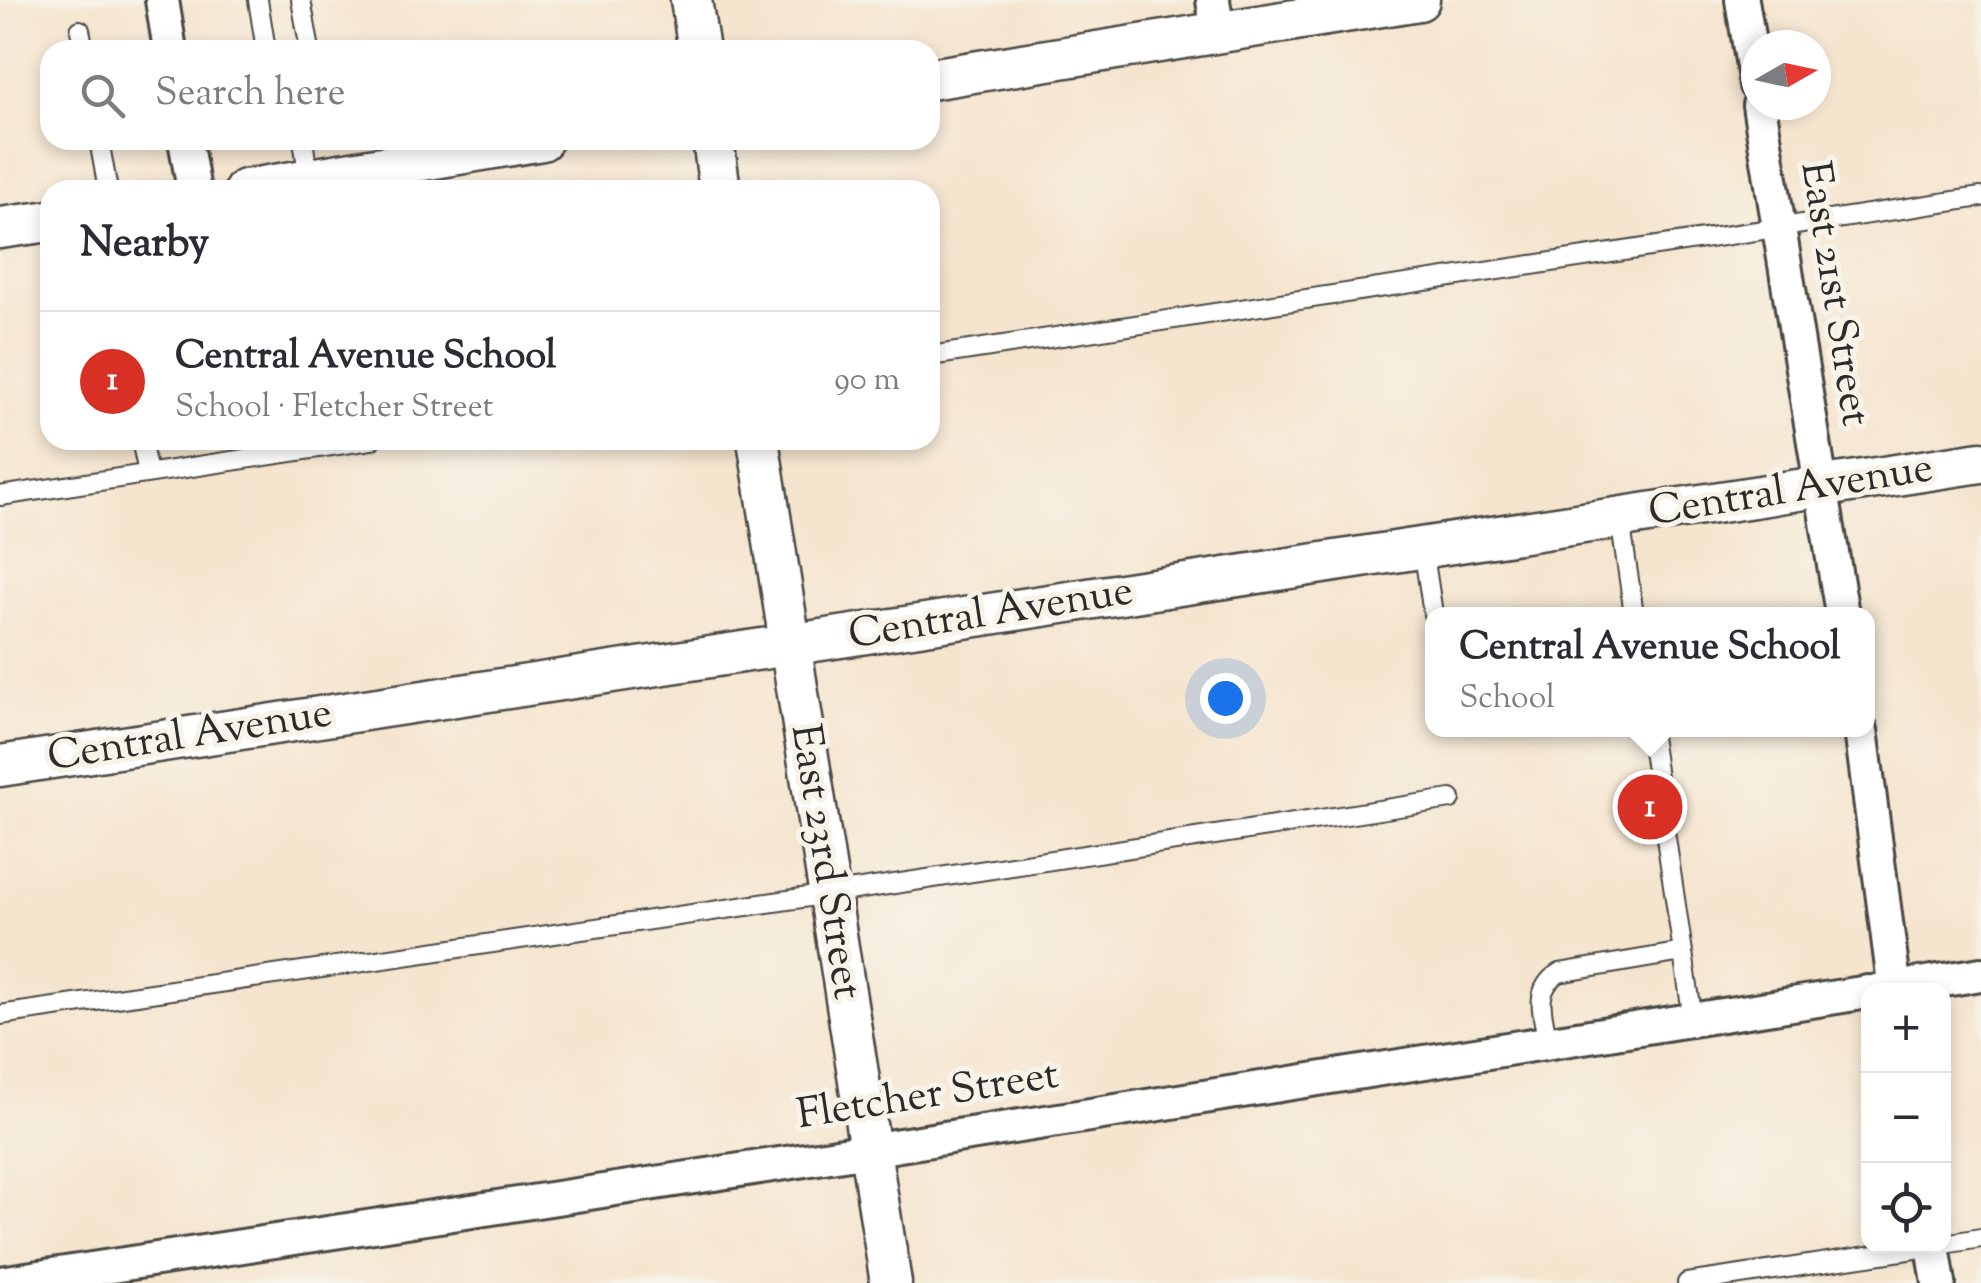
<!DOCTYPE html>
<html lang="en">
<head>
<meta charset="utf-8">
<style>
	body { margin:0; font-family:"Sorts Mill Goudy",serif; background:#f2f2f3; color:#2b2b33 }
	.controls { position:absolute; right:30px; bottom:30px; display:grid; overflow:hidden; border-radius:20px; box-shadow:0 5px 15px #0003 }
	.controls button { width:90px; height:90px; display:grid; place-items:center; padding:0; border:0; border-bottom:2px solid #e1e1e2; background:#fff; color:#2b2b33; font:50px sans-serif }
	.compass { position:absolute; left:1741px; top:30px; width:90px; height:90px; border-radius:50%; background:#fff; box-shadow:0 5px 15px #0003; rotate:81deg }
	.you { position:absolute; left:1225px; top:698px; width:35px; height:35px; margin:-25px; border:8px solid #fff; border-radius:50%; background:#1a73e8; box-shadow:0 0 0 15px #1a73e833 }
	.badge { display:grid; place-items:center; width:65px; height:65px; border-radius:50%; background:#d93025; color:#fff; font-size:32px; font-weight:700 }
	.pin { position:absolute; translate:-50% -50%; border:5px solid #fff; box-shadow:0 2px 10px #0006 }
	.popup { position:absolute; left:1425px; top:607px; width:450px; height:130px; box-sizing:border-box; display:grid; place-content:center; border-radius:20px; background:#fff; filter:drop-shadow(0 2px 8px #0005); font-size:32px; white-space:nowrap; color:#7c7c81 }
	.popup b { font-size:38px; color:#2b2b33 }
	.popup::after { content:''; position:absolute; left:50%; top:100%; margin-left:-20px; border:20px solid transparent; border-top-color:#fff }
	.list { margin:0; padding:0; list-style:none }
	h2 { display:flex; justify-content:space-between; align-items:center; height:130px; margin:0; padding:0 40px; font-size:42px }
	h2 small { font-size:32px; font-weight:400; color:#7c7c81 }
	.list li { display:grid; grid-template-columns:65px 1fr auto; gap:30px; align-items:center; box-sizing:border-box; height:140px; padding:0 40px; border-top:2px solid #e1e1e2 }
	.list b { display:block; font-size:38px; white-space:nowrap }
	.list p { margin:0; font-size:32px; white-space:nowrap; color:#7c7c81 }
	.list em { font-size:32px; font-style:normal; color:#7c7c81 }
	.icon { flex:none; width:55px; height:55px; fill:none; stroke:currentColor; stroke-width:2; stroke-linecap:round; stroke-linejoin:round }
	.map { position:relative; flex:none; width:1981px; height:1283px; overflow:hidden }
	.search { position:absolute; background:#fff; box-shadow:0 5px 15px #0003; left:40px; top:40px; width:900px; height:110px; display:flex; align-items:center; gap:25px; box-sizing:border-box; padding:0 35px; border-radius:30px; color:#7c7c81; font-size:38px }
	.panel { position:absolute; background:#fff; box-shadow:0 5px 15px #0003; left:40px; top:180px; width:900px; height:270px; border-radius:30px }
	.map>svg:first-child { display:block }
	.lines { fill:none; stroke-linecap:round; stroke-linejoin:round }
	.service-casing { stroke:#494743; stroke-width:22 }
	.minor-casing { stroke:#494743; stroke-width:38 }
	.tertiary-casing { stroke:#494743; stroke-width:45 }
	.service { stroke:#fff; stroke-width:18 }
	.minor { stroke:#fff; stroke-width:32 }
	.tertiary { stroke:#fff; stroke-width:40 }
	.labels { text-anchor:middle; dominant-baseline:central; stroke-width:10; stroke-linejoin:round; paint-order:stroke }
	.street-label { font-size:42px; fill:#2b2b2b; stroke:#f7f3e8 }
</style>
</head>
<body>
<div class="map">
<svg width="1981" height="1283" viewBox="0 0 1981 1283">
	<rect width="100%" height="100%" fill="#f7f3e8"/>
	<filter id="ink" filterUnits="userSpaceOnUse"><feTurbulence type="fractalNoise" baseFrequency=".01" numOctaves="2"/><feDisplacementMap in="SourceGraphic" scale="20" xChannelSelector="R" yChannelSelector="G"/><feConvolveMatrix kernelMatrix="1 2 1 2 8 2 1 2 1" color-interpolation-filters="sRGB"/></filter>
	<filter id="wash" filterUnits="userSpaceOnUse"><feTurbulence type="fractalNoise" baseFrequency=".0048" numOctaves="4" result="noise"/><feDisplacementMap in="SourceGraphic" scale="40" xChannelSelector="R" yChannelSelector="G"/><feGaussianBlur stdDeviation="2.25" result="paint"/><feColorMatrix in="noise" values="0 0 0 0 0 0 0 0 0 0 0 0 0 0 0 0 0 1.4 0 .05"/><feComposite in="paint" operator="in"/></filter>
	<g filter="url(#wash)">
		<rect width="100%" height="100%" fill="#f5e4ce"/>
	</g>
	<g filter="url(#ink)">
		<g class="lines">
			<defs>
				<g id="service">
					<path d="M258,0L266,50"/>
					<path d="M301,0L310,50"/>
					<path d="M80,30L84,50"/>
					<path d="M99,140L108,190"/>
					<path d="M303,140L309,179"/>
					<path d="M930,356L1981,197"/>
					<path d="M141,440L148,473"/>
					<path d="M0,496L371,440"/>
					<path d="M1620,519L1634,614"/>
					<path d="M1423,548L1433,614"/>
					<path d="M1650,730L1693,1020"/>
					<path d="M0,1015L829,894L1451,799"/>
					<path d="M1548,1042C1543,1015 1532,990 1559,973L1683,952"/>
					<path d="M1944,1244L1981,1238"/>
					<path d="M1687,1283L1935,1246"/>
				</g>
				<g id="minor">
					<path d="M162,0L170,50"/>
					<path d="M1213,0L1218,34"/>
					<path d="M1742,0L1756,85"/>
					<path d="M1759,105L1842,614"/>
					<path d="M185,140L194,190"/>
					<path d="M1861,730L1895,991"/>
					<path d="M1877,991L1981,974"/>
					<path d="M1933,1246L1939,1283"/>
					<path d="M0,1283L786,1163L1868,992"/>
				</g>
				<g id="tertiary">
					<path d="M691,0L699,50"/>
					<path d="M930,79L1419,0"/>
					<path d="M713,140L720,190"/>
					<path d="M245,190L542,140"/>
					<path d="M0,228L50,221"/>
					<path d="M758,440L891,1283"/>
					<path d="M0,766L1981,462"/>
				</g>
			</defs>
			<!-- service casing -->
			<use href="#service" class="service-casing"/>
			<!-- minor casing -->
			<use href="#minor" class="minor-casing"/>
			<!-- tertiary casing -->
			<use href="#tertiary" class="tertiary-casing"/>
			<!-- service -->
			<use href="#service" class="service"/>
			<!-- minor -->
			<use href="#minor" class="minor"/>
			<!-- tertiary -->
			<use href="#tertiary" class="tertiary"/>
		</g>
	</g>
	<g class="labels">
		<!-- street labels -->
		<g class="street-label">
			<text transform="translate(1833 294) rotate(81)">East 21st Street</text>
			<text transform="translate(1791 492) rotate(-9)">Central Avenue</text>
			<text transform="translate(991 615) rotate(-9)">Central Avenue</text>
			<text transform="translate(190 737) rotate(-9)">Central Avenue</text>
			<text transform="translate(824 862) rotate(81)">East 23rd Street</text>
			<text transform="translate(928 1097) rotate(-9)">Fletcher Street</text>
		</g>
	</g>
</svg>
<div class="controls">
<button>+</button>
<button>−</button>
<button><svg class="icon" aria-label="locate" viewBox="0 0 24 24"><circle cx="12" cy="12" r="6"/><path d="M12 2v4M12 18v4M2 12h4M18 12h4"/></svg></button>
</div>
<svg class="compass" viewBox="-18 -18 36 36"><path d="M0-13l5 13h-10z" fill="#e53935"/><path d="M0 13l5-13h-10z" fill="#7c7c81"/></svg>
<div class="you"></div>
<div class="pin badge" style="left:1650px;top:807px">1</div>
<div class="popup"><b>Central Avenue School</b>School</div>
<div class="search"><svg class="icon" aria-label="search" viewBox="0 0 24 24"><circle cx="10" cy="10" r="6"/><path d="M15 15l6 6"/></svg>Search here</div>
<section class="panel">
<h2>Nearby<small></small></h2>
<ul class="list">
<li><span class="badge">1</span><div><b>Central Avenue School</b><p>School · Fletcher Street</p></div><em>90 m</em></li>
</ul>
</section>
</div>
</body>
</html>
